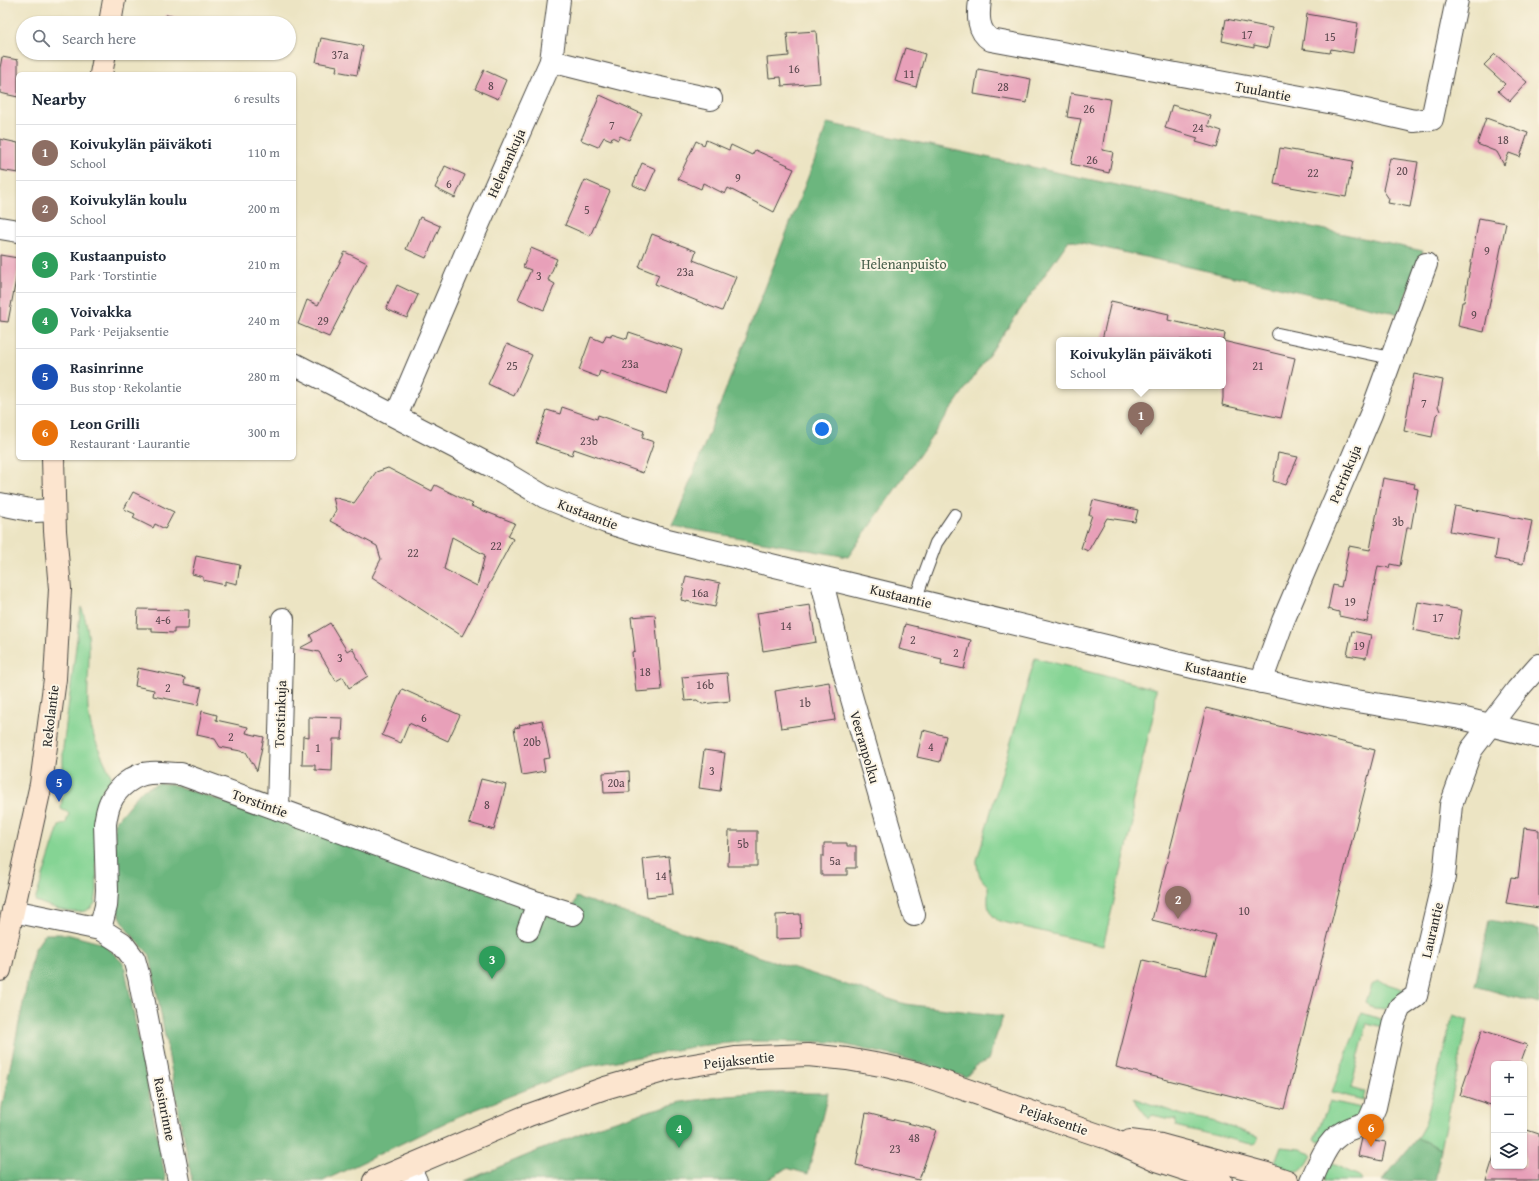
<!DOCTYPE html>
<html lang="en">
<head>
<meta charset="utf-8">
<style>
	body { margin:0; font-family:"Gentium Book Plus",serif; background:#f6f6f7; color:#1f2937 }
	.controls { position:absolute; right:12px; bottom:12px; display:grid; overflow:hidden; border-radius:6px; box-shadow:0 1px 3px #0004 }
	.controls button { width:36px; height:36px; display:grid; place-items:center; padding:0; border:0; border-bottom:1px solid #e0e1e3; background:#fff; color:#1f2937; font:20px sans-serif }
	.you { position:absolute; left:822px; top:429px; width:14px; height:14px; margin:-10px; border:3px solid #fff; border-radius:50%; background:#1a73e8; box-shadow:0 0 0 6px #1a73e833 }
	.badge { display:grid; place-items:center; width:26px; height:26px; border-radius:50%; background:#7c3aed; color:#fff; font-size:13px; font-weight:700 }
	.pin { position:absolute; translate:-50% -33px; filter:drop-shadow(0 1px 2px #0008) }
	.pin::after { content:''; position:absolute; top:21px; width:14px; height:12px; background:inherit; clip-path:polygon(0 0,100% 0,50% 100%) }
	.popup { position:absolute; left:1056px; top:337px; width:170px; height:52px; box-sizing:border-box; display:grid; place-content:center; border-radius:6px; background:#fff; filter:drop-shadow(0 1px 3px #0005); font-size:13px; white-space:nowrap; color:#747a83 }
	.popup b { font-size:15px; color:#1f2937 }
	.popup::after { content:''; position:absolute; left:50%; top:100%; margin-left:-8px; border:8px solid transparent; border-top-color:#fff }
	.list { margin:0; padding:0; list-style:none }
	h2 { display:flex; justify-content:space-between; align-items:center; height:52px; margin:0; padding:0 16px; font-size:17px }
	h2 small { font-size:13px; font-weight:400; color:#747a83 }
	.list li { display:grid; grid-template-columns:26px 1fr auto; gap:12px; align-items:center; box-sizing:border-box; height:56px; padding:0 16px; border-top:1px solid #e0e1e3 }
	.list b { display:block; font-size:15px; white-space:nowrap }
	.list p { margin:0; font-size:13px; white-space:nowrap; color:#747a83 }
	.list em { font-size:13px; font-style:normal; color:#747a83 }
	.icon { flex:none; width:22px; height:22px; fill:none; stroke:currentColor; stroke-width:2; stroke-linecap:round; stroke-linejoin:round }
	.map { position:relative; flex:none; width:1539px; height:1181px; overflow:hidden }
	.search { position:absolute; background:#fff; box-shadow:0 1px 3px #0004; left:16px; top:16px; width:280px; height:44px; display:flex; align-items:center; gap:10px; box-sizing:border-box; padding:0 14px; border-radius:22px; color:#747a83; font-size:15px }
	.panel { position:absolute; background:#fff; box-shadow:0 1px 3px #0004; left:16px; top:72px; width:280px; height:388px; border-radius:6px }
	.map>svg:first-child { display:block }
	.green { fill:#85d494; stroke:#588060 }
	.forest { fill:#6cb67e; stroke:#4c7054 }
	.building { fill:#e8a0b9; fill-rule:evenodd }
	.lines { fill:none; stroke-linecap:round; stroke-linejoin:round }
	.lane-casing { stroke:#484742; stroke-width:14 }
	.street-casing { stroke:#484742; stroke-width:24 }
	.secondary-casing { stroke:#484742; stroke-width:24 }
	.lane { stroke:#fff; stroke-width:12 }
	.street { stroke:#fff; stroke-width:22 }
	.secondary { stroke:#fce5cf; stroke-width:22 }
	.labels { text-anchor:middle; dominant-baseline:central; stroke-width:4; stroke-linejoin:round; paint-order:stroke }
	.number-label { font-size:12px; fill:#5a484e }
	.street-label { font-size:14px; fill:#2b2b2b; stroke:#fcf5e5 }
	.park-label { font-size:14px; fill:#465e4a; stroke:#fcf5e5 }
</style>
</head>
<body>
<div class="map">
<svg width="1539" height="1181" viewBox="0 0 1539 1181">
	<rect width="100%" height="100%" fill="#fcf5e5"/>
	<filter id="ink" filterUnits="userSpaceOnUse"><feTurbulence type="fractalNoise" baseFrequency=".025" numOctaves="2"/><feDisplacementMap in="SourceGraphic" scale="8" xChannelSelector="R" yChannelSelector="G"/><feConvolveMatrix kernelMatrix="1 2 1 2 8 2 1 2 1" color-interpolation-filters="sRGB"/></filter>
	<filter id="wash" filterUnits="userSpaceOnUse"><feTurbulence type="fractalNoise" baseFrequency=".012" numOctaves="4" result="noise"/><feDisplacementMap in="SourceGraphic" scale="16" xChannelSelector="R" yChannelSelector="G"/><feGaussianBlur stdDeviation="0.9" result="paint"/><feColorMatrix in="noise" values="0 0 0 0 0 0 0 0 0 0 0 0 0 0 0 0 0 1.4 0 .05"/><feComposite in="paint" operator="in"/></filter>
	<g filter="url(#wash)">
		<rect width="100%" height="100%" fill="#ece4c3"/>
		<!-- green -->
		<g class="green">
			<path d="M81,607C95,639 86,675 88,709C90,734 102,756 112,778L103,789L95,808L97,890C96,894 96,899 95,903C84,922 50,906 35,901L59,826L66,823L69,813L61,809L63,788V748Z"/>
			<path d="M1035,658L1156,689L1155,708L1132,804L1133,823L1103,946L999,921C984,911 989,902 988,886C979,878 977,871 977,860Z"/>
			<path d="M1378,981L1406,990L1385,1009L1374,1008L1366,1003L1372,985Z"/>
			<path d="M1362,1013L1384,1020L1382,1027L1367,1023L1351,1088L1365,1092L1363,1100L1332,1092Z"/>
			<path d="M1453,1015L1468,1020L1441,1149L1417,1138L1425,1124Z"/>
			<path d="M1133,1098L1182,1115L1212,1121L1257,1136L1258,1139L1256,1143L1251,1144L1175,1126L1176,1120L1152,1115L1149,1119Z"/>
			<path d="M1330,1101L1361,1108L1359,1116L1319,1141L1314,1139Z"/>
			<path d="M1281,1147L1301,1149L1312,1155C1301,1177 1295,1174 1274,1166Z"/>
			<path d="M1328,1162L1359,1176L1362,1181H1325L1324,1177Z"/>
		</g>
		<!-- forest -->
		<g class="forest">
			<path d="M827,123L1423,251L1416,272L1399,314L1069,240L848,557L673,526L820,146Z"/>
			<path d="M159,783L171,784L570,919L576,897L905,1004L1003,1016L988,1060L976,1066L966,1077L904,1058L833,1042L750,1041L697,1046L584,1067L459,1116L323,1181H192L150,955L128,931L118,912L114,823L141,791Z"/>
			<path d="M1489,920L1539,929V1004L1475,986Z"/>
			<path d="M45,934H66L104,944L124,964L166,1181H0V1116L34,950Z"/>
			<path d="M770,1093H828L808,1174L787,1168L765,1181H465L591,1129L637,1114L682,1102L727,1096Z"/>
			<path d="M1417,1138L1441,1149L1435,1181H1382Z"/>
		</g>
		<g id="blocks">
			<!-- building -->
			<g class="building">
				<path d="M1307,14L1358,23L1353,53L1331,49L1330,53L1302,49Z"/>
				<path d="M166,15L206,23H165Z"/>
				<path d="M1226,19L1272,28L1268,48L1254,45V48L1222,41Z"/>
				<path d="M816,31L820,83L782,86L781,77L769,78L767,58L789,56L787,33Z"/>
				<path d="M321,38L363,46L357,75L336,71L337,66L316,62Z"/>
				<path d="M905,48L925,54L916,87L895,81Z"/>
				<path d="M1495,54L1527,82L1510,101L1498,91L1505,84L1484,65Z"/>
				<path d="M2,57L18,60V97L0,93V68Z"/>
				<path d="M978,69L1031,79L1027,103L974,94Z"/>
				<path d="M484,70L506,80L498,99L475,89Z"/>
				<path d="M1071,93L1110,99L1102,150L1113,152L1109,173L1071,164L1081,119L1067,117Z"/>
				<path d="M600,95L642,114L629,140L620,136L618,140L612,137L611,140L604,137L598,147L581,140Z"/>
				<path d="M1172,105L1211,116L1208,126L1222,131L1217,148L1196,142L1198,138L1165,128Z"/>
				<path d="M1486,118L1528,133L1520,157L1509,153L1504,165L1497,152L1477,144Z"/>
				<path d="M0,139L18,143V173L0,170Z"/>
				<path d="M706,140L729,150L731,145L752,155L755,150L788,165L787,166L794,169L774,212L728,188L725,194L703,183L701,189L678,179L696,141L704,145Z"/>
				<path d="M1280,148L1353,161L1346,197L1274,184Z"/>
				<path d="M1390,158L1418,162L1410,207L1388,203L1389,199L1383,190Z"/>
				<path d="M642,163L656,169L646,191L633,185Z"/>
				<path d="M445,166L465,175L455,198L435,188Z"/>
				<path d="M585,180L610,191L590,236L565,225Z"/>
				<path d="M420,217L440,226L426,258L406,249Z"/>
				<path d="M1479,218L1506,223L1484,332L1458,326L1462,302H1464Z"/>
				<path d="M652,234L696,251L693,260L736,277L722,311L655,284L659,275L639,267Z"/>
				<path d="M531,248L557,259L548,280L555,284L544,310L518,299L531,270L523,267Z"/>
				<path d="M345,252L367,263L329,337L298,324L307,300L318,305Z"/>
				<path d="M0,255L18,258V269L8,322L0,321Z"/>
				<path d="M397,285L418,295L407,318L386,309Z"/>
				<path d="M1111,301L1169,314L1168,320L1225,333L1224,340H1102Z"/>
				<path d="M629,332L682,350L667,394L600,371L598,377L579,370L591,337L603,342L606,335L611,336V334L627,339Z"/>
				<path d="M1223,341L1295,358L1281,418L1222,405L1223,398Z"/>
				<path d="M507,344L532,355L514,396L488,384Z"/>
				<path d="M1414,374L1443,380L1438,406L1440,411L1436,415L1432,437L1404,431Z"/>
				<path d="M562,407L597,419L598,415L644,431L642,438L654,442L643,473L574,449L572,455L536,443L547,410L560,414Z"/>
				<path d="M1278,453L1298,457L1286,485L1273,481Z"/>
				<path d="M388,468L432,491L435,485L473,504L471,506L515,523L508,536L513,539L462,636L372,577L381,559L377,546L330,521L336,510L333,497L354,503L376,472ZM452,537L485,555L477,586L444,569Z"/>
				<path d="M1383,478L1415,484L1414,488L1418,489L1411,528H1407L1400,566L1390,564L1389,568L1378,566L1367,622L1339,616V612L1328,609L1333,585L1341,587L1349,546L1370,550Z"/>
				<path d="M133,492L174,512L165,529L155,524L153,528L133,518L135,514L124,509Z"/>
				<path d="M1093,500L1138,510L1135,522L1107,518L1088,551L1081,548L1092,515H1089Z"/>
				<path d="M1455,506L1532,521L1523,564L1495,559L1498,540L1450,531Z"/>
				<path d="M196,556L240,565L237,584L225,581V585L203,580V577L192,574Z"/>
				<path d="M686,576L720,583L715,607L681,600Z"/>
				<path d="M1418,602L1462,610L1457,639L1413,630Z"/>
				<path d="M810,605L816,642L763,651L757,613Z"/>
				<path d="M138,609L189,610L188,629H174V633L152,632V628H137Z"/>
				<path d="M655,615L662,690L636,692L632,652L635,651L631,617Z"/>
				<path d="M330,623L347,651L352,648L368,676L349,688L343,677L336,681L319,652L300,648L313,641L310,635Z"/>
				<path d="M905,624L971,640L964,669L941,664L942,659L899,649Z"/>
				<path d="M1352,631L1371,635L1366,658L1347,655Z"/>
				<path d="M138,668L185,678L184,684L202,688L198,705L153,696L154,690L135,686Z"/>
				<path d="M727,673L730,701L702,704L697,700L685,701L682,677Z"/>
				<path d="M829,682L835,720L781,728L775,691Z"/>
				<path d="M402,689L460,715L448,741L409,723L401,743L382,735Z"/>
				<path d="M1206,708L1375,750L1284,1109L1116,1067L1143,960L1206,975L1216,936L1152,920Z"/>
				<path d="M202,711L217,715L216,720L248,727L246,733L264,737L257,771L246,752L220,747L215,739L197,735Z"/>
				<path d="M309,717L343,718L342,739H333L332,771L315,770V765H302L303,736L309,737Z"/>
				<path d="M542,720L550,758L543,759L545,771L522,775L514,728L520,727L519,725Z"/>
				<path d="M923,730L946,736L940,762L917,757Z"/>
				<path d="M704,750L725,753L720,791L699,788Z"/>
				<path d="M629,771L630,792L604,793L603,773Z"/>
				<path d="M481,779L506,785L494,830L469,823Z"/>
				<path d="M1524,828L1539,830V908L1506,903L1511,877L1518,878Z"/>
				<path d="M729,831H757V866H728Z"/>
				<path d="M824,843H847V846H856V868H847V875H821V856H824Z"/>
				<path d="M669,856L673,894L647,897L643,859Z"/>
				<path d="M800,914L801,938L776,939V915Z"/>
				<path d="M1482,1030L1527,1045L1520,1064H1494V1106L1460,1095Z"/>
				<path d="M866,1113L936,1130L919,1180L856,1165Z"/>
				<path d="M1524,1129L1539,1134V1181H1486L1494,1156V1166H1524Z"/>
				<path d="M1362,1138L1386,1142L1382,1161L1358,1156Z"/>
			</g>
		</g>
	</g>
	<g filter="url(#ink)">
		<use href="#blocks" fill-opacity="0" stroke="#484742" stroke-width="1"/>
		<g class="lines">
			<defs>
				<g id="lane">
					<path d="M1278,334L1391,358"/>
					<path d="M915,600L936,543L955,515"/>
				</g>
				<g id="street">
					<path d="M980,0C978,15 977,31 991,40L1339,104L1414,121L1432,119L1457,0"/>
					<path d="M551,61L559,0"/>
					<path d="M0,228L18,231"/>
					<path d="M294,364L503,472L545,497L606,522L655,537L1201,669L1338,698L1461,718L1539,737"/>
					<path d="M396,416L468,248L551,61L655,87L711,99"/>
					<path d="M0,504L35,511L54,510"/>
					<path d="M821,578L844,671L914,915"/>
					<path d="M1261,682L1283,621L1371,414L1426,264"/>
					<path d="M278,809L283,619"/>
					<path d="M13,911L100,929L122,943L134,959L139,977L179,1181"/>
					<path d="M100,929L106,906L107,890L105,824C106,817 107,810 110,803C116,788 134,774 150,773C160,772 171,774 181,774L538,903L573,914"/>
					<path d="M528,930L538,903"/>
					<path d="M409,1167L416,1181"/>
					<path d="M1311,1181C1326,1148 1329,1132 1368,1123L1375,1107L1394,1021L1400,1007L1416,996L1444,877L1451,805L1471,750L1517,690L1539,665"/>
				</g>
				<g id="secondary">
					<path d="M110,23L114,0"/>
					<path d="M101,74L105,53"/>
					<path d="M0,970L41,784L55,679L60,589L55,531L53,458"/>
					<path d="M1130,1141L1161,1145L1264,1173L1287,1181"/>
					<path d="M374,1181L529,1115L605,1088L670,1069L735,1058L808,1055L847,1059L886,1066L920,1074L1113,1140L1157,1160L1221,1181"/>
				</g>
			</defs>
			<!-- lane casing -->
			<use href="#lane" class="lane-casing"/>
			<!-- street casing -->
			<use href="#street" class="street-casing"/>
			<!-- secondary casing -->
			<use href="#secondary" class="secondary-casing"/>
			<!-- lane -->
			<use href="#lane" class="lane"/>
			<!-- street -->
			<use href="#street" class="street"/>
			<!-- secondary -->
			<use href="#secondary" class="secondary"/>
		</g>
	</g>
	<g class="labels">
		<!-- number labels -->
		<g class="number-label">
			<text x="1247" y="34">17</text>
			<text x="1330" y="36">15</text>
			<text x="340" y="54">37a</text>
			<text x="794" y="68">16</text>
			<text x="909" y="73">11</text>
			<text x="491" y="85">8</text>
			<text x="1003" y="86">28</text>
			<text x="1089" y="108">26</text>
			<text x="612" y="125">7</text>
			<text x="1198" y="127">24</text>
			<text x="1503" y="139">18</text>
			<text x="1092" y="159">26</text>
			<text x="1402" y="170">20</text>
			<text x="1313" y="172">22</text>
			<text x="738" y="177">9</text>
			<text x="449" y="183">6</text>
			<text x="587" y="209">5</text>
			<text x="1487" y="250">9</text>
			<text x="685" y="271">23a</text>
			<text x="539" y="275">3</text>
			<text x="1474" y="314">9</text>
			<text x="323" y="320">29</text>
			<text x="630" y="363">23a</text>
			<text x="512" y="365">25</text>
			<text x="1258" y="365">21</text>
			<text x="1424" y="403">7</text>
			<text x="589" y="440">23b</text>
			<text x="1398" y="521">3b</text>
			<text x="496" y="545">22</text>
			<text x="413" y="552">22</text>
			<text x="700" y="592">16a</text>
			<text x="1350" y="601">19</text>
			<text x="1438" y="617">17</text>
			<text x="163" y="619">4-6</text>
			<text x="786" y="625">14</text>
			<text x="913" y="639">2</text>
			<text x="1359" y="645">19</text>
			<text x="956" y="652">2</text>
			<text x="340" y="657">3</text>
			<text x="645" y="671">18</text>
			<text x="705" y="684">16b</text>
			<text x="168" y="687">2</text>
			<text x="805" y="702">1b</text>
			<text x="424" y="717">6</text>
			<text x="231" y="736">2</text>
			<text x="532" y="741">20b</text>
			<text x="931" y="746">4</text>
			<text x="318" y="747">1</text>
			<text x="712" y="770">3</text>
			<text x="616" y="782">20a</text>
			<text x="487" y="804">8</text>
			<text x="743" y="843">5b</text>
			<text x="835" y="860">5a</text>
			<text x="661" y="875">14</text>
			<text x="1244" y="910">10</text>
			<text x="914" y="1137">48</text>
			<text x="895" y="1148">23</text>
		</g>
		<!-- street labels -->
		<g class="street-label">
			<text transform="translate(1263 91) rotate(11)">Tuulantie</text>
			<text transform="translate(506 163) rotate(-66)">Helenankuja</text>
			<text transform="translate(1345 474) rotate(-67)">Petrinkuja</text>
			<text transform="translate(588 514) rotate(21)">Kustaantie</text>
			<text transform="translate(901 596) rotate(14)">Kustaantie</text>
			<text transform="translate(1216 672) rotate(12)">Kustaantie</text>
			<text transform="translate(280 714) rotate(-88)">Torstinkuja</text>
			<text transform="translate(50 716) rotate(-83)">Rekolantie</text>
			<text transform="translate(865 747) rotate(74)">Veeranpolku</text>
			<text transform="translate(260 803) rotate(20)">Torstintie</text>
			<text transform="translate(1432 930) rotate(-77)">Laurantie</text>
			<text transform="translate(739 1060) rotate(-6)">Peijaksentie</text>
			<text transform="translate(165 1109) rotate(79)">Rasinrinne</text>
			<text transform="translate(1054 1119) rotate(19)">Peijaksentie</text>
		</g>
		<!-- park labels -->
		<g class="park-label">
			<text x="904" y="264">Helenanpuisto</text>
		</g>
	</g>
</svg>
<div class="controls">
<button>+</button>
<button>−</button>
<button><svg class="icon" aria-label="layers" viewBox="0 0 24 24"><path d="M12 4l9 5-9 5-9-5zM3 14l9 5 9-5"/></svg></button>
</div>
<div class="you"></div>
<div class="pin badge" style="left:1141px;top:435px;background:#8d6e63">1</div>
<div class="popup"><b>Koivukylän päiväkoti</b>School</div>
<div class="pin badge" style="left:1178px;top:919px;background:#8d6e63">2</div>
<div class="pin badge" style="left:492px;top:979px;background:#2e9e5b">3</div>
<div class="pin badge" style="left:679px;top:1148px;background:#2e9e5b">4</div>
<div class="pin badge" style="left:59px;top:802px;background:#1a4fb4">5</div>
<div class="pin badge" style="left:1371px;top:1147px;background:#e8710a">6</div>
<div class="search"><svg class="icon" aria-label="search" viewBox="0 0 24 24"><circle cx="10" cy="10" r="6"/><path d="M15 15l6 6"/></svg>Search here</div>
<section class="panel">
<h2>Nearby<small>6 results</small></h2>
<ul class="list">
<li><span class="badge" style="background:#8d6e63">1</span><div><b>Koivukylän päiväkoti</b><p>School</p></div><em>110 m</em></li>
<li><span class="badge" style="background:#8d6e63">2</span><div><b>Koivukylän koulu</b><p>School</p></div><em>200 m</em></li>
<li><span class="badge" style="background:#2e9e5b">3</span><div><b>Kustaanpuisto</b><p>Park · Torstintie</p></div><em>210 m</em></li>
<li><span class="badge" style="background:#2e9e5b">4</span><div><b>Voivakka</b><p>Park · Peijaksentie</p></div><em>240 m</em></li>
<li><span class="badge" style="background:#1a4fb4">5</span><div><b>Rasinrinne</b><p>Bus stop · Rekolantie</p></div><em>280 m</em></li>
<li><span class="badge" style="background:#e8710a">6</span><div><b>Leon Grilli</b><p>Restaurant · Laurantie</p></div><em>300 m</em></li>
</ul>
</section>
</div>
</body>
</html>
